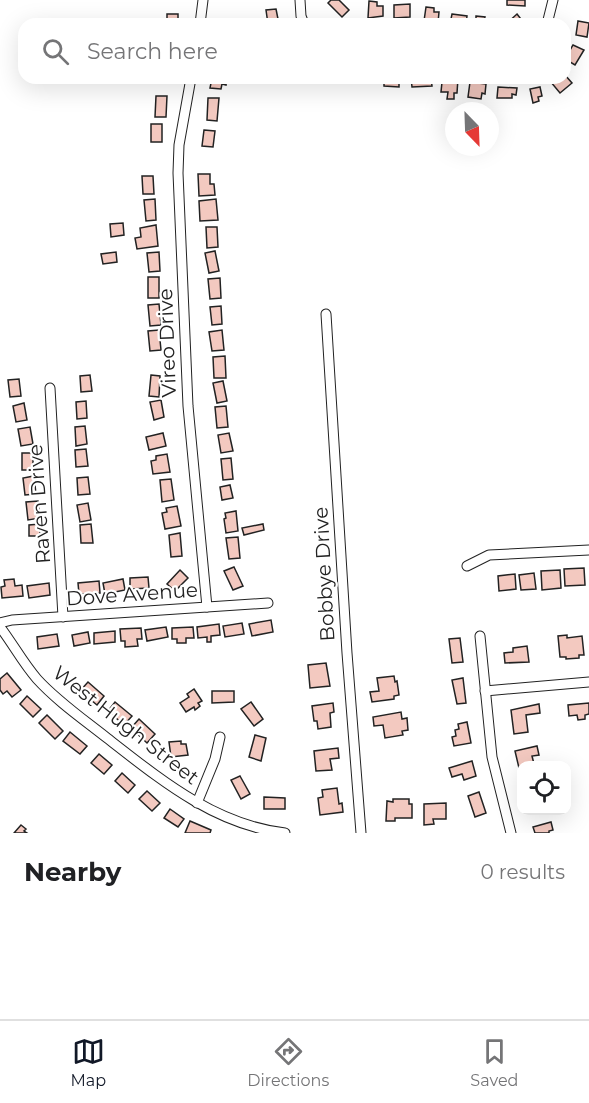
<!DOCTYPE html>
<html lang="en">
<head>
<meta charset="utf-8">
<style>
	body { margin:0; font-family:Montserrat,sans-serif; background:#f6f6f6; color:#202124 }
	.controls { position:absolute; right:18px; bottom:18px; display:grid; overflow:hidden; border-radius:12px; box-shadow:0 6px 24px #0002 }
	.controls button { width:54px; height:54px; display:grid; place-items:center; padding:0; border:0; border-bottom:2px solid #e0e0e0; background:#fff; color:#202124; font:30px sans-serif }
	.compass { position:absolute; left:445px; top:102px; width:54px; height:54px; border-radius:50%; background:#fff; box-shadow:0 6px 24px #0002; rotate:157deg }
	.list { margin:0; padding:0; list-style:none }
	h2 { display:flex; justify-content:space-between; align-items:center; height:78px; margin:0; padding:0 24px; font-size:26px }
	h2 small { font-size:20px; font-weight:400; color:#757577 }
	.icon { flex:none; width:33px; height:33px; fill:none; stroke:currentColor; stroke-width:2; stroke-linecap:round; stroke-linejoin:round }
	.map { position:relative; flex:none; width:589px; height:833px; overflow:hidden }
	.search { position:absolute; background:#fff; box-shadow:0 6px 24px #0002; left:18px; right:18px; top:18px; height:66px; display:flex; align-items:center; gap:15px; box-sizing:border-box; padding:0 21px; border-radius:18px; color:#757577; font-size:22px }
	.sheet { height:186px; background:#fff }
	nav { display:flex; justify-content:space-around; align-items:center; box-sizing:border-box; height:84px; border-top:2px solid #e0e0e0; background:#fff; font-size:16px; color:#757577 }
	nav a { display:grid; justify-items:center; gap:3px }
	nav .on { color:#111827 }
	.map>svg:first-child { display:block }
	.building { fill:#f3c9c0; stroke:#222; stroke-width:1.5 }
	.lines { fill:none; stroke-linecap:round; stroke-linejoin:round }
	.minor-casing { stroke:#222; stroke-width:11 }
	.minor { stroke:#fff; stroke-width:9 }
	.labels { text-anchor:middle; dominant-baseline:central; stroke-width:4.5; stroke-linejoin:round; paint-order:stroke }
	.street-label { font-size:20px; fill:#222; stroke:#fff }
</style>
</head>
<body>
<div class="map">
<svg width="589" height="833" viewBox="0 0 589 833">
	<rect width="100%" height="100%" fill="#fff"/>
	<!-- building -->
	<g class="building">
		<path d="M331,0H339L349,10L342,17L328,3Z"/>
		<path d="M507,0H525V6L507,5Z"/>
		<path d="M369,1L377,2V6H383V16L368,18Z"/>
		<path d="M410,4V17L394,18V5Z"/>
		<path d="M426,7L434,8V12H439L438,23L424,21Z"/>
		<path d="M276,9L279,24H268L266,10Z"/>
		<rect x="167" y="14" width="11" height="10"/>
		<path d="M452,14L467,16L466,24H450Z"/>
		<path d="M517,14L524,23L506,24Z"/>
		<path d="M476,16L485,17L484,21H491V24H476Z"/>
		<path d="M578,21L589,23L587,37L576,35Z"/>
		<path d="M573,45L584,50L575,65L565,59Z"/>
		<path d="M565,75L572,83L560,93L550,81L555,78H565Z"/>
		<path d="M212,78H227L226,85L222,84L221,89L210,88Z"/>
		<path d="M358,78H374V83L357,82Z"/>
		<path d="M384,78H399V87L384,86Z"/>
		<path d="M411,78H431L432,86L412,87Z"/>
		<path d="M449,78H458L457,93H454V99H447L448,92H441L442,82H448Z"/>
		<path d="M470,82L486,84L485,94L482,93L481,99L468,97Z"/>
		<path d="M498,87L517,88L516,95L512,94V98H497Z"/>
		<path d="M540,87L542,96L538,97L539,101L533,103L530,89Z"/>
		<path d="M156,96H167L166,117H155Z"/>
		<path d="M208,98H219L217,121L207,120Z"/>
		<rect x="151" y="124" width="11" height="18"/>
		<path d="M204,130L215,131L213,147L202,146Z"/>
		<path d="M198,174H210V184H214L215,195L199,196Z"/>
		<path d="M142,176H153L154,194H143Z"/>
		<path d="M155,199L156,220L146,221L144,200Z"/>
		<path d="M216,199L218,220L200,221L199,201Z"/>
		<path d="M123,223L124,235L111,237L110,224Z"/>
		<path d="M156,225L158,246L137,249L135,238L141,237L140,228Z"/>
		<path d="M206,227H217L218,247L207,248Z"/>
		<path d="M215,251L219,271L209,273L205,253Z"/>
		<path d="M116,252L117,262L103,264L101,254Z"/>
		<path d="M159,252L160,271L149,272L147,253Z"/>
		<rect x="148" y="277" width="11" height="21"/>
		<path d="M220,278L221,298L210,299L208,279Z"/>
		<path d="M159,304L161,325L150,326L148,305Z"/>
		<path d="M221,306L222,324L212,325L210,307Z"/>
		<path d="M159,330L161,350L150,351L148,331Z"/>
		<path d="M222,330L224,350L212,351L209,332Z"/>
		<path d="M225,356L226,378H214L213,357Z"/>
		<path d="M90,375L92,391L81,392L80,376Z"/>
		<path d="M151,375L160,376L159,397L149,396Z"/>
		<path d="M19,379L21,396L10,397L8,380Z"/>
		<path d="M223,381L227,401L217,403L213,383Z"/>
		<path d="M161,400L164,417L154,420L150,402Z"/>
		<path d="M86,401L87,418L77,419L76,402Z"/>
		<path d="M24,403L27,420L16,422L13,406Z"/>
		<path d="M226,406L228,427L217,428L215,407Z"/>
		<path d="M85,426L87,444L76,446L75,427Z"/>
		<path d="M30,427L33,444L21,446L18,429Z"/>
		<path d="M163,433L166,446L149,450L146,437Z"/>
		<path d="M229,433L233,451L221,453L218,435Z"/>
		<path d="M86,449L88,466L76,467L75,450Z"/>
		<rect x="22" y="453" width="11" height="17"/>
		<path d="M167,454L170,472L153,474L151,461L156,460V456Z"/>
		<path d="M231,458L233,479L223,480L221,459Z"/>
		<path d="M34,476L36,494L25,495L23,478Z"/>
		<path d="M88,477L90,494L78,495L77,478Z"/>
		<path d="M171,479L174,500L162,502L160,480Z"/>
		<path d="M230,485L233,498L222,500L220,487Z"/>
		<path d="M38,501L40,518L28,520L26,502Z"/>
		<path d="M88,503L91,520L80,522L77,505Z"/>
		<path d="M177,506L181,526L165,529L162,513L167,512L166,508Z"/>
		<path d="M236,511L238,531L226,533L224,519L226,518L225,513Z"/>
		<path d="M40,524V536H29V525Z"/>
		<path d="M91,524L93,543H81L80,525Z"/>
		<path d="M263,524L264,530L244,535L242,528Z"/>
		<path d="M180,533L182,556L171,557L169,535Z"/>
		<path d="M238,537L240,558L229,559L226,538Z"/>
		<path d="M234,567L243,586L233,590L224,571Z"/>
		<path d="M584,568L585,585L565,586L564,569Z"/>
		<path d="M180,570L188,578L175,591L167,584Z"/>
		<path d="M560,570L561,588L542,590L541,571Z"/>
		<path d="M534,573L536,589L521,590L519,575Z"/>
		<path d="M515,574L516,589L499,591L498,576Z"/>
		<path d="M148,577L149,588L130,589V578Z"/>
		<path d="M14,579L15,586L22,585L23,596L2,598L1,587L5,586L4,580Z"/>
		<path d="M123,579L125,590L105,594L103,583Z"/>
		<path d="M99,581L100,593L79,594L78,583Z"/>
		<path d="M49,583L50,595L29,598L27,586Z"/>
		<path d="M271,620L273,632L252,636L249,624Z"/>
		<path d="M242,623L244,634L225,637L223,626Z"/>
		<path d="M219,624L220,635L211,636V642H207V637L198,638L197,627Z"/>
		<path d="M166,627L168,637L147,641L145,630Z"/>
		<path d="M193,627L194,638H186V643H177V639H172V628Z"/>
		<path d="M141,628L142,639H137L138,646L125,647V641H121L120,629Z"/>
		<path d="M115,631V642L94,644V633Z"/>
		<path d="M88,632L90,643L74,646L72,635Z"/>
		<path d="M57,634L59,646L38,649L37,637Z"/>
		<path d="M567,635V638L582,636L584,655H579V658L566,659V657H560L558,636Z"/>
		<path d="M460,638L463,662L452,663L449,639Z"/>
		<path d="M527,646L529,662L505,663L504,653L513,652V648Z"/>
		<path d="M326,663L330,686L310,688L308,665Z"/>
		<path d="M7,673L21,690L12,697L7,691L3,694L0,690V679Z"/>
		<path d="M394,676L395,682L397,681L399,695L394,696V699L372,702L370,692L379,691L377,678Z"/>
		<path d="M463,678L466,703L457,704L452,680Z"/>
		<path d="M88,682L104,696L97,705L80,691Z"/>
		<path d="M194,689L202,701L198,703L200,706L195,710L194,707L186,712L180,703L189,697L187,694Z"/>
		<path d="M212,691H234V702L212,703Z"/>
		<path d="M27,696L41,709L33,717L20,704Z"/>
		<path d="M115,702L132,716L124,725L108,711Z"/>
		<path d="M251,702L263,719L254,726L241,709Z"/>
		<path d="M333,703L334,712L330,713L331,727L318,729L317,721H314L312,706Z"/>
		<path d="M589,703V714L585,715V719L578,720L577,715L569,716L568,705Z"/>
		<path d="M539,704L540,713L526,715L528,732L514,734L511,710Z"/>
		<path d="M401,712L402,719L407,718L408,730L402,731L403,735L385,738L383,725L374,726L373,717Z"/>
		<path d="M47,715L63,731L55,739L39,723Z"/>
		<path d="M139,719L155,734L147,743L131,728Z"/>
		<path d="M467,722L471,743L454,746L452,737L456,736L455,730L459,729L458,724Z"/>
		<path d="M70,732L87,746L80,754L63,741Z"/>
		<path d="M255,735L266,738L261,761L249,757Z"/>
		<path d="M181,741V744H186L188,755L171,757L169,742Z"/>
		<path d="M537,746L539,755L532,756L534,764L538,763V766H522V772L521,768H519L515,751Z"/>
		<path d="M338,748L339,758L330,759L332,770L316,771L314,751Z"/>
		<path d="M99,754L112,765L104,774L91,763Z"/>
		<path d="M472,761L476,776L464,780L462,774L452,777L449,768Z"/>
		<path d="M122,773L135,785L128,793L115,781Z"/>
		<path d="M240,776L250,794L241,799L231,780Z"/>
		<path d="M337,788L339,804L342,803L343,812L320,815L318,798L323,797L322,790Z"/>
		<path d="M147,791L160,803L152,811L139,799Z"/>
		<path d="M479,792L486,813L475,817L468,796Z"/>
		<path d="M264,797L285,798V809H264Z"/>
		<path d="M393,799H409V804H412V818H395V821H386L387,801L393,802Z"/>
		<path d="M446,803V819H433L434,824L424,825V804Z"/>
		<path d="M170,809L184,819L178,827L164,818Z"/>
		<path d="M190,821L211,830L210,833H185Z"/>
		<path d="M551,822L553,830L549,831V833H535L533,827Z"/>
		<path d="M21,825L26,829L24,831L27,833H14Z"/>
	</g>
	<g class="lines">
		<defs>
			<g id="minor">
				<path d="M300,0L301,16L304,24"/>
				<path d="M200,24L203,0"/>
				<path d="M547,24L553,0"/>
				<path d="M191,78L179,145L178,173L188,406L207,607"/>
				<path d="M326,314L347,653L361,833"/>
				<path d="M50,388L63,617"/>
				<path d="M467,566L489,555L589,550"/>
				<path d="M0,623L12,620L268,603"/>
				<path d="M0,627C13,644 23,663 37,679C57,701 83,719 107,738C161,780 215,825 285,833"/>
				<path d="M480,636L492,757L511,833"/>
				<path d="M485,691L589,682"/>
				<path d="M197,803L215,759L220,737"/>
			</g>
		</defs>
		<!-- minor casing -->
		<use href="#minor" class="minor-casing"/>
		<!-- minor -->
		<use href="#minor" class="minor"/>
	</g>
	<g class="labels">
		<!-- street labels -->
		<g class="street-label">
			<text transform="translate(167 343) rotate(-92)">Vireo Drive</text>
			<text transform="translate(39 504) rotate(-94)">Raven Drive</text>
			<text transform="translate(324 574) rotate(-93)">Bobbye Drive</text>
			<text transform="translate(132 594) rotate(-4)">Dove Avenue</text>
			<text transform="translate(126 725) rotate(38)">West Hugh Street</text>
		</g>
	</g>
</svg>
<div class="controls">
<button><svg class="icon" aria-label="locate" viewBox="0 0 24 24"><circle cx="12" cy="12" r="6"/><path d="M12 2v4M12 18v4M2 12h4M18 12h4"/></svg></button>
</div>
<svg class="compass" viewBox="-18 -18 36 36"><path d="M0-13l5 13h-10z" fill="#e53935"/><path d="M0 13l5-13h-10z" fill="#757577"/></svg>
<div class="search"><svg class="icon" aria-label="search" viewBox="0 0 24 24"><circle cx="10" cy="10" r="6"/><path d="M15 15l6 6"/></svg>Search here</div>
</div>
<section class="sheet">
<h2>Nearby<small>0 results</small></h2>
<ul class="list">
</ul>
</section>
<nav>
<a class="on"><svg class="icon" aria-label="map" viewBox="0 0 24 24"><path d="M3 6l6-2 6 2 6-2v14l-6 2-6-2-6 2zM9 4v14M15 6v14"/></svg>Map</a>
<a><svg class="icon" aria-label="directions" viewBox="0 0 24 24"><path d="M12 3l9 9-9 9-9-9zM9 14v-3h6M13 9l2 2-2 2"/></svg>Directions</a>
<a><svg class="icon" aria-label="saved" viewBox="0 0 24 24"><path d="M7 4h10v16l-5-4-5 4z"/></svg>Saved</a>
</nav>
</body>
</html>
